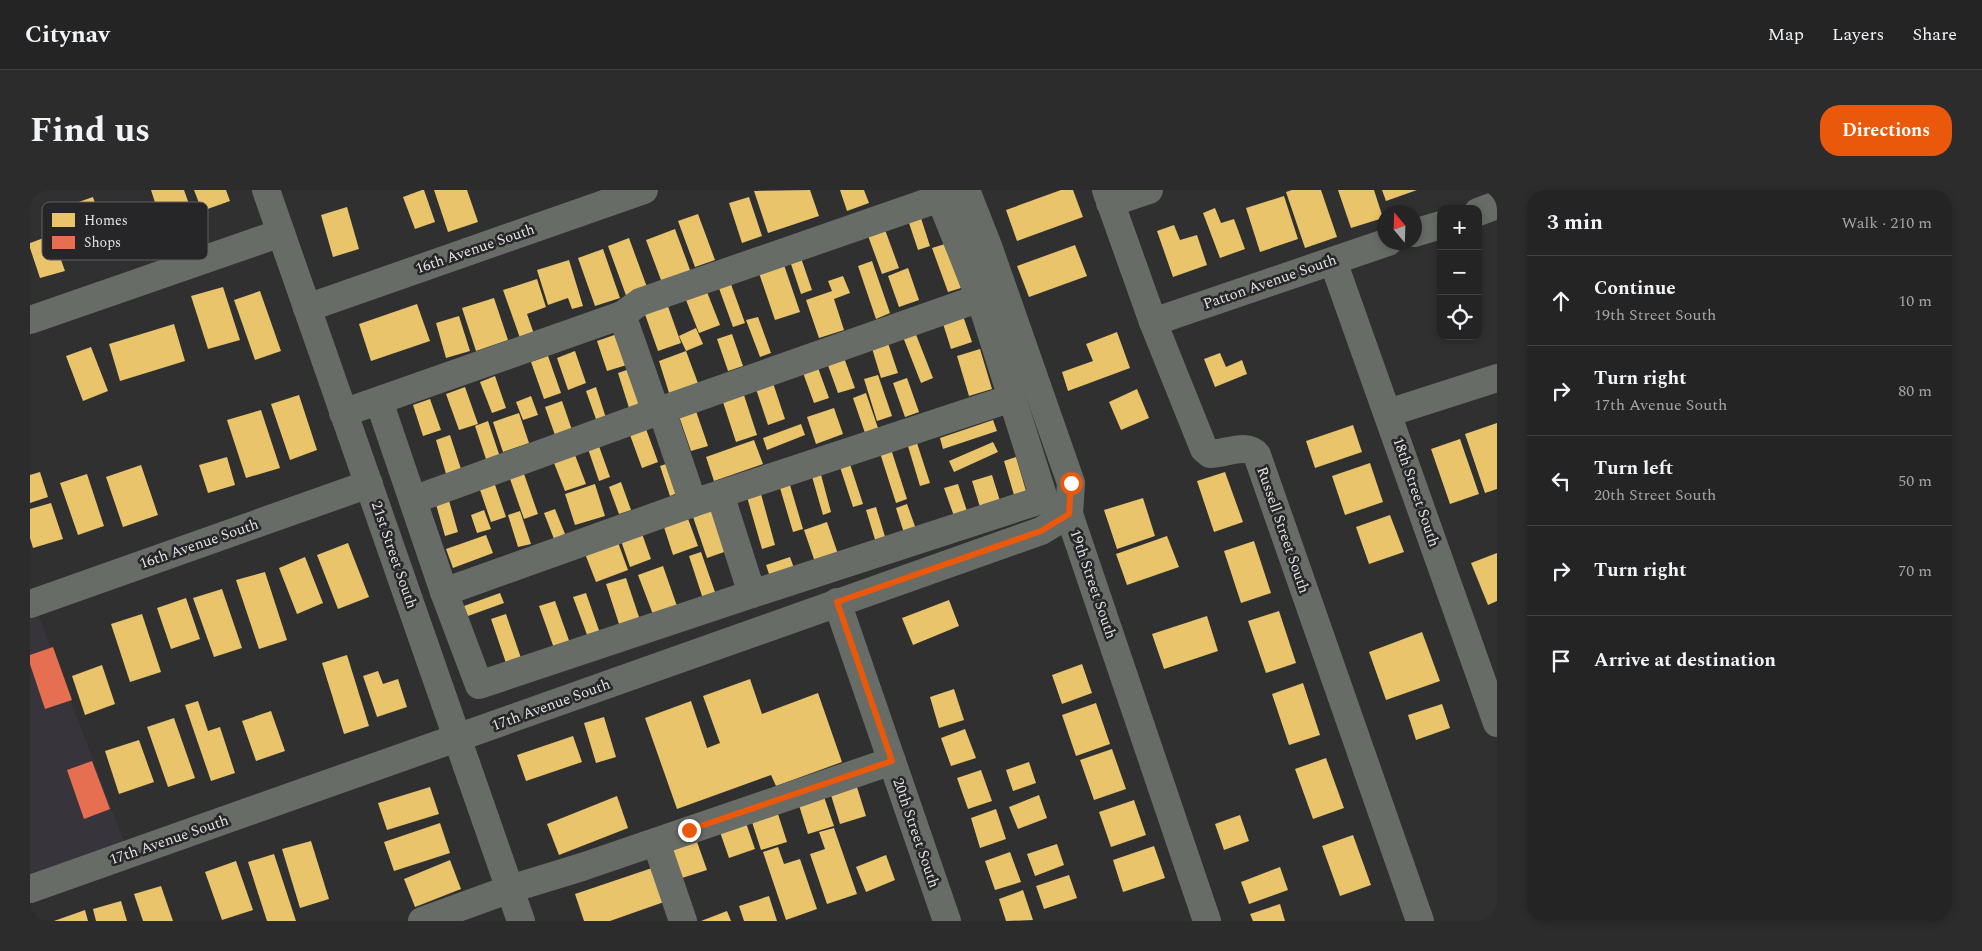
<!DOCTYPE html>
<html lang="en">
<head>
<meta charset="utf-8">
<style>
	body { margin:0; font-family:Spectral,serif; background:#2c2c2c; color:#f1f3f6 }
	.controls { position:absolute; right:15px; top:15px; display:grid; overflow:hidden; border-radius:10px; box-shadow:0 2px 8px #0003 }
	.controls button { width:45px; height:45px; display:grid; place-items:center; padding:0; border:0; border-bottom:1px solid #414141; background:#242424; color:#f1f3f6; font:25px sans-serif }
	.compass { position:absolute; left:1347px; top:15px; width:45px; height:45px; border-radius:50%; background:#242424; box-shadow:0 2px 8px #0003; rotate:341deg }
	.stop { position:absolute; width:15px; height:15px; margin:-11px; border:4px solid #ea580c; border-radius:50%; background:#fff }
	.stop.end { background:#ea580c; border-color:#fff; box-shadow:0 1px 5px #0008 }
	.list { margin:0; padding:0; list-style:none }
	h2 { display:flex; justify-content:space-between; align-items:center; height:65px; margin:0; padding:0 20px; font-size:21px }
	h2 small { font-size:16px; font-weight:400; color:#a3a4a6 }
	.list li { display:grid; grid-template-columns:32px 1fr auto; gap:15px; align-items:center; box-sizing:border-box; height:90px; padding:0 20px; border-top:1px solid #414141 }
	.list b { display:block; font-size:19px; white-space:nowrap }
	.list p { margin:0; font-size:16px; white-space:nowrap; color:#a3a4a6 }
	.list em { font-size:16px; font-style:normal; color:#a3a4a6 }
	.icon { flex:none; width:28px; height:28px; fill:none; stroke:currentColor; stroke-width:2; stroke-linecap:round; stroke-linejoin:round }
	.map { position:relative; flex:none; width:1467px; height:731px; overflow:hidden; border-radius:20px }
	header { display:flex; align-items:center; gap:30px; box-sizing:border-box; height:70px; padding:0 25px; background:#242424; border-bottom:1px solid #414141 }
	header strong { font-size:24px }
	nav { display:flex; gap:28px; margin-inline-start:auto; font-size:18px }
	.intro { display:flex; align-items:center; justify-content:space-between; box-sizing:border-box; height:120px; padding:0 30px }
	h1 { margin:0; font-size:35px }
	.button { padding:12px 22px; border-radius:20px; background:#ea580c; color:#fff; font-size:18px; font-weight:700 }
	main { display:flex; gap:30px; padding:0 30px }
	aside { flex:1; background:#242424; border-radius:20px; box-shadow:0 2px 8px #0003 }
	.map>svg:first-child { display:block }
	.built { fill:#38343b }
	.homes { fill:#e9c46a }
	.shops { fill:#e76f51 }
	.lines { fill:none; stroke-linecap:round; stroke-linejoin:round }
	.minor { stroke:#686c67; stroke-width:28 }
	.route { stroke:#ea580c; stroke-width:6 }
	.labels { text-anchor:middle; dominant-baseline:central; stroke-width:5; stroke-linejoin:round; paint-order:stroke }
	.street-label { font-size:15px; fill:#e3e2e4; stroke:#262527 }
	.key { fill:#262527; stroke:#5f5e60; stroke-width:1 }
	.key-label { font-size:14px; fill:#e3e2e4 }
</style>
</head>
<body>
<header>
<strong>Citynav</strong>
<nav><a>Map</a><a>Layers</a><a>Share</a></nav>
</header>
<div class="intro"><h1>Find us</h1><a class="button">Directions</a></div>
<main>
<div class="map">
<svg width="1467" height="731" viewBox="0 0 1467 731">
	<rect width="100%" height="100%" fill="#303030"/>
	<!-- built -->
	<path class="built" d="M8,424L94,652L0,685V427Z"/>
	<!-- homes -->
	<g class="homes">
		<path d="M121,0H154L159,14L129,25Z"/>
		<path d="M164,0H196L200,11L172,21Z"/>
		<path d="M392,0H394L405,32L385,39L373,7Z"/>
		<path d="M404,0H437L448,32L418,42Z"/>
		<path d="M780,0L789,26L738,43L724,1Z"/>
		<path d="M810,0H834L839,13L817,21Z"/>
		<path d="M1031,0H1043L1053,27L987,51L976,20Z"/>
		<path d="M1262,0H1291L1307,47L1275,58L1256,2Z"/>
		<path d="M1308,0H1344L1353,28L1321,38Z"/>
		<path d="M1352,0H1387L1356,11Z"/>
		<path d="M1254,6L1268,49L1230,62L1216,18Z"/>
		<path d="M63,7L80,59L48,70L31,18Z"/>
		<path d="M719,7L732,46L712,53L699,13Z"/>
		<path d="M317,17L329,59L303,67L291,25Z"/>
		<path d="M1185,18L1191,33L1204,29L1215,59L1190,68L1173,23Z"/>
		<path d="M889,22L900,56L888,60L877,27Z"/>
		<path d="M668,24L685,70L665,77L648,31Z"/>
		<path d="M1144,35L1150,50L1167,45L1177,75L1143,87L1127,41Z"/>
		<path d="M854,37L869,78L852,84L837,43Z"/>
		<path d="M645,39L663,88L634,98L616,50Z"/>
		<path d="M22,45L35,81L10,88L0,58V53Z"/>
		<path d="M599,48L618,100L597,108L578,56Z"/>
		<path d="M915,54L931,98L918,102L902,58Z"/>
		<path d="M1045,55L1057,86L999,107L987,76Z"/>
		<path d="M573,59L590,108L565,116L548,68Z"/>
		<path d="M771,68L782,100L771,104L760,71Z"/>
		<path d="M539,70L553,116L542,119L538,108L518,115L507,80Z"/>
		<path d="M842,71L860,123L846,129L828,76Z"/>
		<path d="M753,72L770,122L745,130L728,80Z"/>
		<path d="M878,78L889,110L869,117L858,86Z"/>
		<path d="M698,86L715,133L703,137L686,90Z"/>
		<path d="M813,86L820,103L804,109L814,140L789,148L776,110L802,101L798,91Z"/>
		<path d="M507,89L516,117L497,124L504,144L490,148L473,100Z"/>
		<path d="M193,97L210,150L178,159L161,106Z"/>
		<path d="M230,101L251,161L225,170L204,110Z"/>
		<path d="M677,102L690,135L669,143L656,110Z"/>
		<path d="M464,108L478,150L446,161L432,118Z"/>
		<path d="M635,108L651,153L628,161L612,116Z"/>
		<path d="M387,114L400,151L341,171L329,134Z"/>
		<path d="M930,117L942,152L921,159L910,124Z"/>
		<path d="M429,126L440,161L416,168L406,133Z"/>
		<path d="M728,127L741,163L730,167L716,130Z"/>
		<path d="M144,134L155,171L90,191L79,154Z"/>
		<path d="M666,138L673,154L656,161L649,146Z"/>
		<path d="M885,142L903,188L891,193L873,147Z"/>
		<path d="M1087,142L1100,178L1038,201L1032,182L1063,171L1056,154Z"/>
		<path d="M590,143L600,174L577,181L567,151Z"/>
		<path d="M702,144L713,176L698,181L687,149Z"/>
		<path d="M857,150L868,183L851,188L841,155Z"/>
		<path d="M61,157L78,201L53,211L36,166Z"/>
		<path d="M950,159L962,199L939,206L927,166Z"/>
		<path d="M545,161L556,193L538,200L527,168Z"/>
		<path d="M656,161L669,196L640,206L629,171Z"/>
		<path d="M1190,163L1196,177L1212,170L1217,184L1185,197L1174,169Z"/>
		<path d="M813,165L825,198L808,203L796,170Z"/>
		<path d="M518,166L531,203L514,209L501,172Z"/>
		<path d="M787,175L799,208L784,213L772,180Z"/>
		<path d="M608,176L621,214L600,221L588,183Z"/>
		<path d="M848,185L862,226L847,231L834,189Z"/>
		<path d="M465,186L476,218L462,223L450,192Z"/>
		<path d="M741,187L755,229L738,235L724,193Z"/>
		<path d="M877,188L889,222L875,227L863,193Z"/>
		<path d="M435,197L448,234L429,240L416,204Z"/>
		<path d="M566,197L576,228L567,232L556,201Z"/>
		<path d="M712,199L727,245L706,252L691,206Z"/>
		<path d="M1107,199L1119,228L1091,240L1079,212Z"/>
		<path d="M836,203L848,238L835,243L823,208Z"/>
		<path d="M269,205L287,260L260,270L241,214Z"/>
		<path d="M501,206L508,225L493,230L486,212Z"/>
		<path d="M400,209L411,240L393,246L383,215Z"/>
		<path d="M532,211L542,240L525,245L515,217Z"/>
		<path d="M804,218L813,244L786,254L777,227Z"/>
		<path d="M231,220L250,278L216,288L197,230Z"/>
		<path d="M666,221L678,256L661,261L649,226Z"/>
		<path d="M489,223L499,253L473,262L463,232Z"/>
		<path d="M963,230L967,241L913,259L910,248Z"/>
		<path d="M458,231L470,267L457,272L445,236Z"/>
		<path d="M1467,233V299L1455,303L1435,244Z"/>
		<path d="M771,234L775,245L737,260L733,248Z"/>
		<path d="M1323,235L1332,262L1285,278L1276,251Z"/>
		<path d="M616,239L628,272L612,278L600,245Z"/>
		<path d="M420,245L432,282L417,287L406,250Z"/>
		<path d="M1430,249L1449,304L1420,314L1401,259Z"/>
		<path d="M724,250L733,274L684,291L676,267Z"/>
		<path d="M886,250L900,293L890,296L877,253Z"/>
		<path d="M963,252L968,262L924,282L919,271Z"/>
		<path d="M569,256L580,287L569,291L558,259Z"/>
		<path d="M861,259L877,309L866,313L850,263Z"/>
		<path d="M545,265L556,294L535,301L524,273Z"/>
		<path d="M197,267L205,295L178,303L169,275Z"/>
		<path d="M986,267L996,301L984,305L974,271Z"/>
		<path d="M819,271L833,314L823,317L809,274Z"/>
		<path d="M642,272L652,301L640,306L630,276Z"/>
		<path d="M1340,273L1353,312L1315,325L1302,286Z"/>
		<path d="M111,275L128,325L93,337L76,287Z"/>
		<path d="M493,281L508,324L494,329L479,286Z"/>
		<path d="M790,281L801,322L793,325L781,283Z"/>
		<path d="M10,282L18,307L0,313V285Z"/>
		<path d="M1195,282L1213,332L1184,342L1167,291Z"/>
		<path d="M57,284L74,336L48,345L30,293Z"/>
		<path d="M962,285L970,311L950,317L942,291Z"/>
		<path d="M463,289L476,327L461,332L448,294Z"/>
		<path d="M591,292L601,320L589,324L579,297Z"/>
		<path d="M565,294L575,326L545,335L535,304Z"/>
		<path d="M928,294L937,321L924,326L914,298Z"/>
		<path d="M760,295L773,339L763,342L750,298Z"/>
		<path d="M731,304L745,355L732,359L717,307Z"/>
		<path d="M418,307L428,342L415,346L405,311Z"/>
		<path d="M1113,308L1125,346L1087,359L1074,320Z"/>
		<path d="M21,313L33,349L3,358L0,348V319Z"/>
		<path d="M681,314L697,361L677,368L661,321Z"/>
		<path d="M877,314L886,339L874,343L866,318Z"/>
		<path d="M846,317L857,353L847,356L836,320Z"/>
		<path d="M525,319L535,344L524,349L514,323Z"/>
		<path d="M454,320L461,339L447,343L441,325Z"/>
		<path d="M490,321L501,354L488,357L478,325Z"/>
		<path d="M1360,325L1374,362L1339,374L1326,337Z"/>
		<path d="M657,326L668,356L643,365L633,334Z"/>
		<path d="M797,332L809,367L786,375L774,340Z"/>
		<path d="M610,338L621,369L600,377L589,345Z"/>
		<path d="M585,344L598,380L566,392L552,356Z"/>
		<path d="M456,345L463,363L423,378L416,359Z"/>
		<path d="M1137,346L1149,377L1097,395L1086,364Z"/>
		<path d="M1224,351L1241,403L1211,413L1194,361Z"/>
		<path d="M318,353L339,407L308,419L287,365Z"/>
		<path d="M671,362L686,405L673,409L659,366Z"/>
		<path d="M1467,363V411L1458,415L1441,373Z"/>
		<path d="M275,367L293,413L267,424L249,378Z"/>
		<path d="M760,367L765,381L741,390L736,375Z"/>
		<path d="M633,376L648,419L624,427L608,385Z"/>
		<path d="M235,382L257,450L229,459L206,390Z"/>
		<path d="M596,388L611,433L591,440L576,394Z"/>
		<path d="M192,399L212,458L184,467L163,408Z"/>
		<path d="M470,403L474,413L438,426L434,416Z"/>
		<path d="M556,403L571,446L559,450L543,407Z"/>
		<path d="M156,408L170,449L141,459L127,418Z"/>
		<path d="M919,410L929,436L883,455L872,428Z"/>
		<path d="M525,411L541,456L525,461L509,416Z"/>
		<path d="M1249,421L1266,473L1236,483L1218,431Z"/>
		<path d="M112,424L131,482L100,492L81,434Z"/>
		<path d="M476,424L492,471L477,476L461,429Z"/>
		<path d="M1177,426L1188,461L1134,479L1122,444Z"/>
		<path d="M1392,442L1410,491L1356,510L1339,462Z"/>
		<path d="M317,465L339,536L314,544L292,473Z"/>
		<path d="M1052,474L1062,503L1032,514L1022,485Z"/>
		<path d="M72,475L85,514L55,525L42,486Z"/>
		<path d="M348,481L353,494L368,489L377,517L347,527L333,486Z"/>
		<path d="M720,489L732,524L788,503L812,572L746,596L741,585L647,619L615,528L661,511L677,558L690,553L673,506Z"/>
		<path d="M1273,493L1290,545L1259,555L1242,504Z"/>
		<path d="M924,499L934,530L909,538L900,507Z"/>
		<path d="M168,511L178,541L190,537L205,583L181,591L155,515Z"/>
		<path d="M1066,513L1080,554L1046,566L1032,525Z"/>
		<path d="M1412,514L1420,538L1386,550L1378,525Z"/>
		<path d="M241,521L255,561L226,571L212,531Z"/>
		<path d="M574,527L586,567L566,573L554,533Z"/>
		<path d="M144,528L165,588L138,597L117,537Z"/>
		<path d="M935,539L946,568L921,576L911,548Z"/>
		<path d="M543,546L552,572L496,591L487,565Z"/>
		<path d="M109,550L124,592L89,604L75,561Z"/>
		<path d="M1082,559L1096,599L1064,610L1050,570Z"/>
		<path d="M1296,568L1314,618L1283,629L1265,579Z"/>
		<path d="M999,572L1006,593L983,601L976,580Z"/>
		<path d="M951,580L962,611L938,619L927,588Z"/>
		<path d="M826,594L836,626L810,634L800,602Z"/>
		<path d="M400,597L409,624L357,640L348,613Z"/>
		<path d="M793,604L804,636L778,644L768,612Z"/>
		<path d="M1009,605L1017,628L988,639L979,617Z"/>
		<path d="M587,606L598,638L529,665L517,634Z"/>
		<path d="M1104,610L1116,645L1081,657L1069,622Z"/>
		<path d="M966,619L976,649L950,658L941,628Z"/>
		<path d="M747,621L757,652L731,660L721,629Z"/>
		<path d="M1210,625L1219,651L1194,660L1185,634Z"/>
		<path d="M410,633L420,663L364,681L354,652Z"/>
		<path d="M716,633L725,659L699,668L690,642Z"/>
		<path d="M804,638L827,704L797,714L780,664L795,659L789,642Z"/>
		<path d="M1323,645L1341,695L1310,706L1292,656Z"/>
		<path d="M666,649L677,680L652,688L642,658Z"/>
		<path d="M281,651L299,709L270,718L252,659Z"/>
		<path d="M1027,654L1034,675L1005,686L997,664Z"/>
		<path d="M1124,656L1135,688L1093,702L1083,670Z"/>
		<path d="M748,657L754,674L770,669L787,719L756,730L733,662Z"/>
		<path d="M980,662L991,692L965,700L955,671Z"/>
		<path d="M244,664L266,731H237L218,672Z"/>
		<path d="M856,665L865,690L836,702L826,677Z"/>
		<path d="M420,670L431,699L385,717L374,689Z"/>
		<path d="M206,671L223,720L192,730L175,682Z"/>
		<path d="M1250,677L1258,700L1219,714L1211,692Z"/>
		<path d="M622,678L634,712L580,731H554L545,704Z"/>
		<path d="M1039,685L1047,708L1014,719L1006,696Z"/>
		<path d="M131,696L143,731H113L104,704Z"/>
		<path d="M993,700L1003,730L976,731L969,709Z"/>
		<path d="M739,706L747,731H714L709,716Z"/>
		<path d="M91,711L97,731H66L63,719Z"/>
		<path d="M1250,714L1255,731H1223L1220,724Z"/>
		<path d="M55,720L58,731H24Z"/>
		<path d="M697,721L701,731H671Z"/>
	</g>
	<!-- shops -->
	<g class="shops">
		<path d="M23,457L42,510L15,519L0,474V465Z"/>
		<path d="M62,571L80,619L54,629L37,580Z"/>
	</g>
	<g class="lines">
		<!-- minor -->
		<g class="minor">
			<path d="M236,0L491,731"/>
			<path d="M936,0L958,56L1041,293L1039,324L1177,731"/>
			<path d="M1076,0L1123,132L1174,259L1180,264C1195,264 1217,252 1227,265L1390,731"/>
			<path d="M1080,13L1119,0"/>
			<path d="M1448,22L1467,15"/>
			<path d="M1384,43L1411,35"/>
			<path d="M1303,71L1467,533"/>
			<path d="M277,118L614,0"/>
			<path d="M592,125L626,222"/>
			<path d="M0,130L251,43"/>
			<path d="M1123,132L1358,52"/>
			<path d="M349,211L414,402L449,495L722,404L690,304"/>
			<path d="M632,221L663,313"/>
			<path d="M313,223L592,125L610,112L910,8L950,108L982,208L663,313L414,402"/>
			<path d="M1358,223L1467,188"/>
			<path d="M383,310L626,222L950,108"/>
			<path d="M722,404L1014,309L982,208"/>
			<path d="M807,412L917,731"/>
			<path d="M0,414L339,294"/>
			<path d="M626,652L653,731"/>
			<path d="M0,699L1011,341L1039,324"/>
			<path d="M392,731L480,699L552,677L862,571"/>
		</g>
	</g>
	<g class="lines">
		<!-- route -->
		<path class="route" d="M659,640L862,571L807,412L1011,341L1039,324L1041,293"/>
	</g>
	<g class="labels">
		<!-- street labels -->
		<g class="street-label">
			<text transform="translate(445 59) rotate(-19)">16th Avenue South</text>
			<text transform="translate(1240 92) rotate(-19)">Patton Avenue South</text>
			<text transform="translate(1386 302) rotate(71)">18th Street South</text>
			<text transform="translate(1253 340) rotate(71)">Russell Street South</text>
			<text transform="translate(169 354) rotate(-19)">16th Avenue South</text>
			<text transform="translate(364 365) rotate(71)">21st Street South</text>
			<text transform="translate(1063 394) rotate(71)">19th Street South</text>
			<text transform="translate(521 515) rotate(-20)">17th Avenue South</text>
			<text transform="translate(886 643) rotate(71)">20th Street South</text>
			<text transform="translate(139 650) rotate(-19)">17th Avenue South</text>
		</g>
	</g>
	<!-- legend -->
	<rect x="12" y="12" width="166" height="58" rx="8" class="key"/>
	<rect x="22" y="23" width="23" height="14" fill="#e9c46a"/>
	<rect x="22" y="46" width="23" height="13" fill="#e76f51"/>
	<g class="key-label">
		<text x="54" y="35">Homes</text>
		<text x="54" y="57">Shops</text>
	</g>
</svg>
<div class="controls">
<button>+</button>
<button>−</button>
<button><svg class="icon" aria-label="locate" viewBox="0 0 24 24"><circle cx="12" cy="12" r="6"/><path d="M12 2v4M12 18v4M2 12h4M18 12h4"/></svg></button>
</div>
<svg class="compass" viewBox="-18 -18 36 36"><path d="M0-13l5 13h-10z" fill="#e53935"/><path d="M0 13l5-13h-10z" fill="#a3a4a6"/></svg>
<div class="stop" style="left:1041px;top:293px"></div>
<div class="stop end" style="left:659px;top:640px"></div>
</div>
<aside>
<h2>3 min<small>Walk · 210 m</small></h2>
<ul class="list">
<li><svg class="icon" aria-label="ahead" viewBox="0 0 24 24"><path d="M12 20V5M6 11l6-6 6 6"/></svg><div><b>Continue</b><p>19th Street South</p></div><em>10 m</em></li>
<li><svg class="icon" aria-label="right" viewBox="0 0 24 24"><path d="M7 20v-9h11M14 6l5 5-5 5"/></svg><div><b>Turn right</b><p>17th Avenue South</p></div><em>80 m</em></li>
<li><svg class="icon" aria-label="left" viewBox="0 0 24 24"><path d="M17 20v-9H6M10 6l-5 5 5 5"/></svg><div><b>Turn left</b><p>20th Street South</p></div><em>50 m</em></li>
<li><svg class="icon" aria-label="right" viewBox="0 0 24 24"><path d="M7 20v-9h11M14 6l5 5-5 5"/></svg><div><b>Turn right</b></div><em>70 m</em></li>
<li><svg class="icon" aria-label="arrive" viewBox="0 0 24 24"><path d="M6 21V4h12l-3 4 3 4H6"/></svg><div><b>Arrive at destination</b></div></li>
</ul>
</aside>
</main>
</body>
</html>
